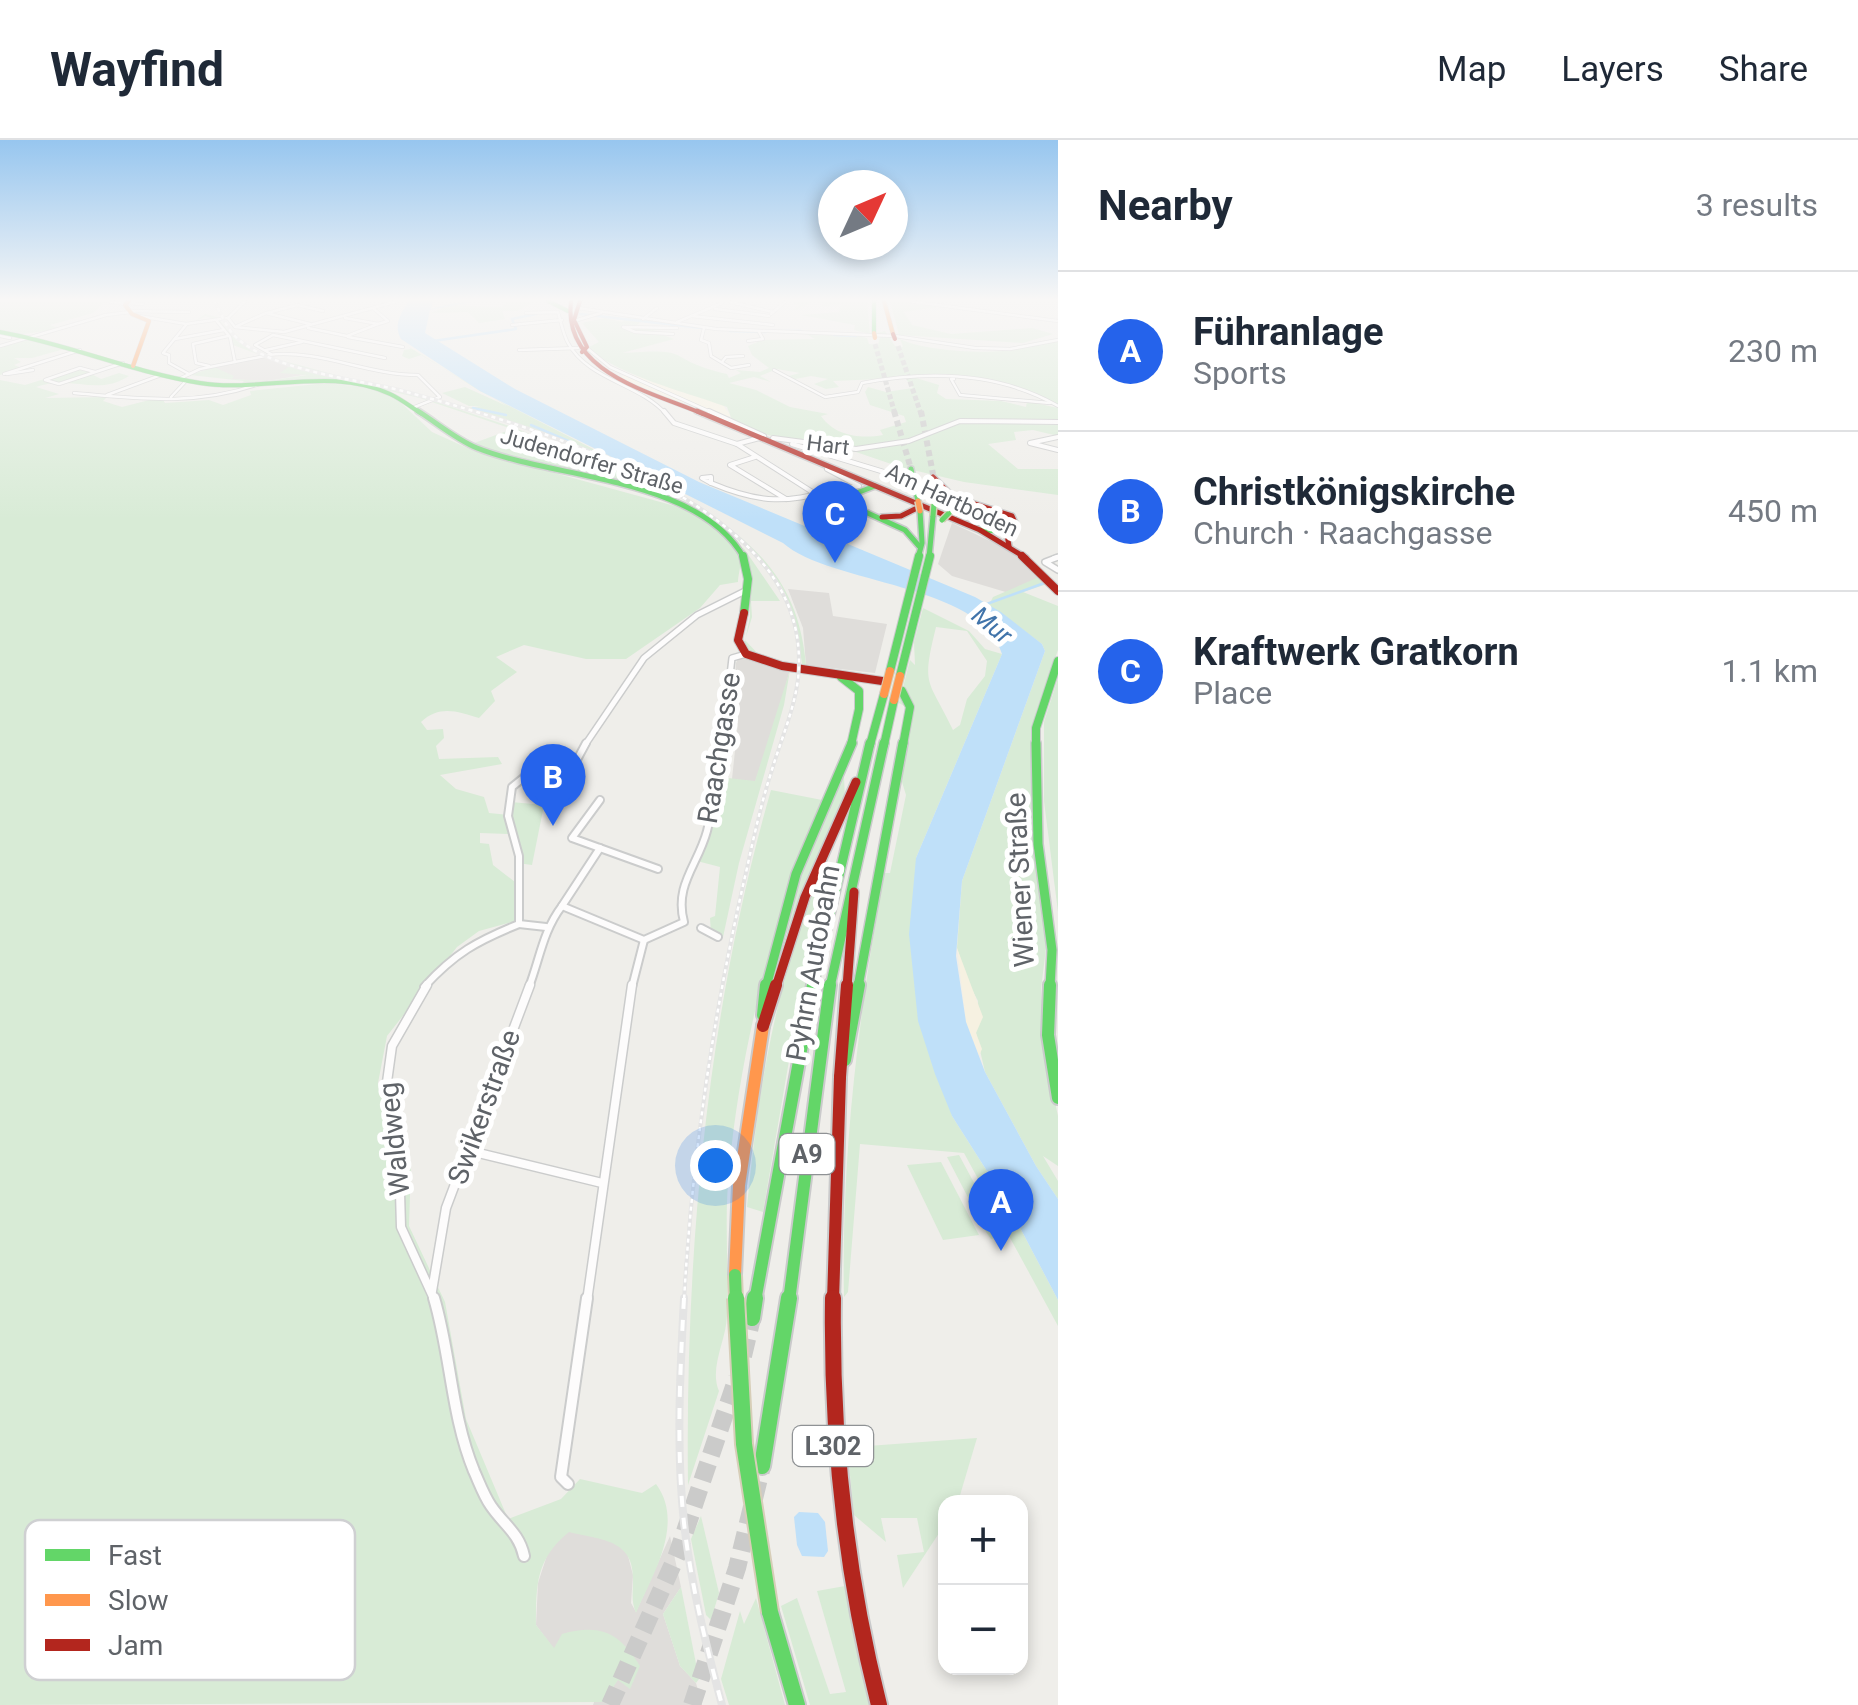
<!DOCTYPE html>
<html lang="en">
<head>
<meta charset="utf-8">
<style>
	body { margin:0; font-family:Roboto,sans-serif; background:#f2f2f3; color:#1f2937 }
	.controls { position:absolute; right:30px; bottom:30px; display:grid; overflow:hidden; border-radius:20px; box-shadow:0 5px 15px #0003 }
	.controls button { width:90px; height:90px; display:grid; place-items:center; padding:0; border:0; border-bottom:2px solid #e0e1e3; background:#fff; color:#1f2937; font:50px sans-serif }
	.compass { position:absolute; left:818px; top:30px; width:90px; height:90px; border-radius:50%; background:#fff; box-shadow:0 5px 15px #0003; rotate:46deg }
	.you { position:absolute; left:715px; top:1025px; width:35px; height:35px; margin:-25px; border:8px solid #fff; border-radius:50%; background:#1a73e8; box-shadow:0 0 0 15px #1a73e833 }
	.badge { display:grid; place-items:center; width:65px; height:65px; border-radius:50%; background:#2563eb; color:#fff; font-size:32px; font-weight:700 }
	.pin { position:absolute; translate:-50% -82px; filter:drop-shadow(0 2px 5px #0008) }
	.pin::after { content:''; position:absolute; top:52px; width:35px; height:30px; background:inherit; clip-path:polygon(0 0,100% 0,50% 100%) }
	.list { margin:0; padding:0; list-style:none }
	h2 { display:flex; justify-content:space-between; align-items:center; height:130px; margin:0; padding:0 40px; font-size:42px }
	h2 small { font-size:32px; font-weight:400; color:#747a83 }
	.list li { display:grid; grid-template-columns:65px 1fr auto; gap:30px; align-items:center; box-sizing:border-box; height:160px; padding:0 40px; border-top:2px solid #e0e1e3 }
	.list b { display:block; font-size:38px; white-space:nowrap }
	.list p { margin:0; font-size:32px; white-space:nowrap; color:#747a83 }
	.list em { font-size:32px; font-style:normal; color:#747a83 }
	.map { position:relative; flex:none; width:1058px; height:1565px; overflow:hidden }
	header { display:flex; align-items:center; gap:60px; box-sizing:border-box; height:140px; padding:0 50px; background:#fff; border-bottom:2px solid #e0e1e3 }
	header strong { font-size:48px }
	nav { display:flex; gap:55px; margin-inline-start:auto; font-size:35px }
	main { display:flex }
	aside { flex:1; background:#fff }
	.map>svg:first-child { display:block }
	.commercial { fill:#f7f3e4 }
	.industrial { fill:#dfddda }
	.green { fill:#d8ebd6; fill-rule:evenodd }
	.sand { fill:#f6f1e1 }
	.water { fill:#bfe0f9 }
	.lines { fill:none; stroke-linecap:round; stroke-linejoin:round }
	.stream { stroke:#bfe0f9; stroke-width:2.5 }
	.highway-tunnel-far2 { stroke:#cbcbca; stroke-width:5; stroke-dasharray:5 2.5; stroke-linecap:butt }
	.highway-tunnel-far1 { stroke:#cbcbca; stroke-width:6; stroke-dasharray:6 4; stroke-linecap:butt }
	.highway-tunnel { stroke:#cbcbca; stroke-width:18; stroke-dasharray:18 9; stroke-linecap:butt }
	.street-far5-casing { stroke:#cbcccc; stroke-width:4 }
	.street-far4-casing { stroke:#cbcccc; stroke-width:6 }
	.street-far3-casing { stroke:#cbcccc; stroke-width:8 }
	.street-far2-casing { stroke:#cbcccc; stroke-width:10 }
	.street-far1-casing { stroke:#cbcccc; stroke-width:11 }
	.street-casing { stroke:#cbcccc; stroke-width:14 }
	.fast-far5-casing { stroke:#cacacb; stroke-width:5 }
	.fast-far4-casing { stroke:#cacacb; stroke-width:8 }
	.fast-far3-casing { stroke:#cacacb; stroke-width:10 }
	.fast-far2-casing { stroke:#cacacb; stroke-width:12 }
	.fast-far1-casing { stroke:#cacacb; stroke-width:16 }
	.fast-casing { stroke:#cacacb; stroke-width:20 }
	.slow-far1-casing { stroke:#cacacb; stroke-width:5 }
	.slow-casing { stroke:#cacacb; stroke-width:16 }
	.jam-far5-casing { stroke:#cacacb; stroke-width:5 }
	.jam-far4-casing { stroke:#cacacb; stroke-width:8 }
	.jam-far3-casing { stroke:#cacacb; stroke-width:10 }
	.jam-far2-casing { stroke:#cacacb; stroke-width:12 }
	.jam-far1-casing { stroke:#cacacb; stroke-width:16 }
	.jam-casing { stroke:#cacacb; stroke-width:20 }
	.street-far5 { stroke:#fdfcfc; stroke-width:2.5 }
	.street-far4 { stroke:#fdfcfc; stroke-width:4 }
	.street-far3 { stroke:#fdfcfc; stroke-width:5 }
	.street-far2 { stroke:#fdfcfc; stroke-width:6 }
	.street-far1 { stroke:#fdfcfc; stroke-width:8 }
	.street { stroke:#fdfcfc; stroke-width:10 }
	.fast-far5 { stroke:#63d668; stroke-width:4 }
	.fast-far4 { stroke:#63d668; stroke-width:5 }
	.fast-far3 { stroke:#63d668; stroke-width:8 }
	.fast-far2 { stroke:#63d668; stroke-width:9 }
	.fast-far1 { stroke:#63d668; stroke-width:12 }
	.fast { stroke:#63d668; stroke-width:16 }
	.slow-far1 { stroke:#ff974d; stroke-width:4 }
	.slow { stroke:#ff974d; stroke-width:12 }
	.jam-far5 { stroke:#b3261e; stroke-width:4 }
	.jam-far4 { stroke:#b3261e; stroke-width:5 }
	.jam-far3 { stroke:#b3261e; stroke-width:8 }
	.jam-far2 { stroke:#b3261e; stroke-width:9 }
	.jam-far1 { stroke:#b3261e; stroke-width:12 }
	.jam { stroke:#b3261e; stroke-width:16 }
	.rail-far1-casing { stroke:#e4e4e4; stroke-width:4 }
	.rail-casing { stroke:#e4e4e4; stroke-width:8 }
	.rail-far1 { stroke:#fff; stroke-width:2.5; stroke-dasharray:4; stroke-linecap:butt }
	.rail { stroke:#fff; stroke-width:4; stroke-dasharray:11; stroke-linecap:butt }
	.fast-bridge-far2-casing { stroke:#d7ceb8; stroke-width:8; stroke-linecap:butt }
	.fast-bridge-far1-casing { stroke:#d7ceb8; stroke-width:16; stroke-linecap:butt }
	.fast-bridge-casing { stroke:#d7ceb8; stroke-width:20; stroke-linecap:butt }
	.slow-bridge-far2-casing { stroke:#d7ceb8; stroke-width:5; stroke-linecap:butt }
	.slow-bridge-far1-casing { stroke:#d7ceb8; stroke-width:8; stroke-linecap:butt }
	.slow-bridge-casing { stroke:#d7ceb8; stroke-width:10; stroke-linecap:butt }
	.jam-bridge-casing { stroke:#d7ceb8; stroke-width:5; stroke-linecap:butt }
	.fast-bridge-far2 { stroke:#63d668; stroke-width:5 }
	.fast-bridge-far1 { stroke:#63d668; stroke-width:12 }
	.fast-bridge { stroke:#63d668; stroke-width:16 }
	.slow-bridge-far2 { stroke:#ff974d; stroke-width:4 }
	.slow-bridge-far1 { stroke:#ff974d; stroke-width:5 }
	.slow-bridge { stroke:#ff974d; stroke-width:8 }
	.jam-bridge { stroke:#b3261e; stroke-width:4 }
	.labels { text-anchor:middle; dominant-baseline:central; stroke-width:10; stroke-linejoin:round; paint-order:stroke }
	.far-street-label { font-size:22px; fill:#5f6368; stroke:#fff }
	.far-water-label { font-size:25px; font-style:italic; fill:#4174aa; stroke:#fff }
	.shield { fill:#fff; stroke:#8f9295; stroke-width:2.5 }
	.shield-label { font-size:25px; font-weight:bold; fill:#5f6368 }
	.street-label { font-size:28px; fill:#5f6368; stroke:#fff }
	.key { fill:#fff; stroke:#cfd0d2; stroke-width:2.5 }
	.key-label { font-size:28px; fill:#5f6368 }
</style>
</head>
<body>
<header>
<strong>Wayfind</strong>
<nav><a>Map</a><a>Layers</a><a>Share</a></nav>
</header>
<main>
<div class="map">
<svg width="1058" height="1565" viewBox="0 0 1058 1565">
	<rect width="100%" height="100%" fill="#efeeea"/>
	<!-- commercial -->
	<path class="commercial" d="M618,230L722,264L731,276L722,278L692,262L675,263L647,253L621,237L624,235Z"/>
	<!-- industrial -->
	<g class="industrial">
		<path d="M263,217L309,234L267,241L230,239L214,227Z"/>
		<path d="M952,383L1009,410L1039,438L1009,453L952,436L938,424Z"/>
		<path d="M788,449L829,453L833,476L887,484L875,533L806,525L803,488Z"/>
		<path d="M744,506L749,512L791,525L775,587L755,642L732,639L738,582L724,578L725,561L733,562L736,523Z"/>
		<path d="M569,1391L616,1401L627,1412L633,1435L631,1463L636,1472L670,1396L681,1447L663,1474L680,1526L696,1543L702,1565H593L595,1560L603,1562L618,1539L634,1542L554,1509L536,1485L538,1443L549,1409Z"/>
	</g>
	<!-- green -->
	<g class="green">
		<path d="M0,161H101L105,162L93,173L50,185L61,189L16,195L0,190Z"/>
		<path d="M502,161L534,162L517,171H502L505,179L479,183L468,172L431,173L448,165L501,167L506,163Z"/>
		<path d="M799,161H867L870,194L854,190L855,185L801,175L839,172L841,165L822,166L823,163L814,161L793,171L799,165L792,164Z"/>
		<path d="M890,161H936L927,163L936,167L904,172L912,185L951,194L1032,188L1053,194L1023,203L899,195Z"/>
		<path d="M205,174L217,177L237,201L265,216L437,262L515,288L638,339L708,378L639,350L469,305L512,289L420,258L335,238L330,241L240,245L244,241L190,235L214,227L234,236L232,239L267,241L307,235L280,233L290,226L233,205L217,181L206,176L194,182Z"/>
		<path d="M605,178L622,182L628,178L643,180L636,186L668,188L652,191L674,199L622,213C638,213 667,208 681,217C694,225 709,230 727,234L729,238L741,233L736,230L760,232L769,228L752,215L748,206L762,200L815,199L803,192L859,196L867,198L869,204L878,205L880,197L877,193L885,191L895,206L903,207L900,199C924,211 990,215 1018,209C1032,206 1044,202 1058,201V266C1030,242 953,233 916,238L939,245L937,253L946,259L1001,261L1026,267L1027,261L1058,268V296L1033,290L1014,292L1016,300L988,304L1018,329H1058V355L964,342L900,327L856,312L768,295L732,280L727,267C692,254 610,233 589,207L599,202L582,183ZM777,229L800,233L785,237L790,240L811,236L828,239L814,244L826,249L839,247L833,241L905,238L913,248L886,252L868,247L865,252L870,265L904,276L906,282L880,290L883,295C860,299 835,296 821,276L828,274L790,267L756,250L729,243L754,237L771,242L760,236Z"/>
		<path d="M30,199L68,208L32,218H14L21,222L14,225L22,228L0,235V207Z"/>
		<path d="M409,207L480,251L667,347L665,349C743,391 798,431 806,525L802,524C798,496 795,469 780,444C727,360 560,294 466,268L481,266H469L442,253L465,247L507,266L421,215L409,219L402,216L404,210L411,209Z"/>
		<path d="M80,228L101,239L119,233L129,236C96,257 72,234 36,247L59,254L45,258L107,257L103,261L122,267L161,257L165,263L209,260L223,265L251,255L250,251L327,243L371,248L399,261L432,292L474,311L675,366C696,375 733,392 740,417C742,423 738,435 738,442L720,445L700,468L626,519H586L524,505L496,517L517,532L491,551L495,561L479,578C457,571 439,565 421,582L427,590L443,589L444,598L436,606L439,619L498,617L502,624L440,635L456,649L484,657L489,673L509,675L511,662L544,665L532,725L517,723L508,694L480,693V703L489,704L493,725L515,742V781L479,791L457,807L387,896L378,943L394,990L392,1037L411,1024L409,1086L445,1162L466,1279L508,1379L561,1359L580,1339L642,1353L656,1344C685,1383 653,1434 636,1473C631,1461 633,1453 633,1440C634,1399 601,1400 569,1392C536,1419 536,1444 536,1485L554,1508L562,1494C602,1483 620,1494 640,1526L630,1549L618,1540L603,1562L0,1565V240L25,245Z"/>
		<path d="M743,407L780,461H751L752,477L745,500L759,515L791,525C775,523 755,519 744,506L750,477V430Z"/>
		<path d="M1039,437L1047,444L1023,452L1058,466V510L1036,572L1031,657L1032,691L1045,781L1046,808L1041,849L1044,913L1058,976V1026L1043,1016L1058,1041V1059L1036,1026L985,932L976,893L978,861L967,840L957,808L962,741L1045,511L1042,504L989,465L993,457Z"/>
		<path d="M923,468L969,491L985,509L1002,514L916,718L952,976L1006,1061L1058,1160V1186L964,1013L860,1004L848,1152L844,1157C841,1015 859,873 884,733H890L906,655L902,642L893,639L906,567L899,563L910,520L915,525L914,502ZM936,487L967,491L987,521L985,536L967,559L960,585L953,590C928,538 921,548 936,487Z"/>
		<path d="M790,530L784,565L739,723L723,797L711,793L710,778L715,776L720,727L697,721L712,685L719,637L755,641Z"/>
		<path d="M1058,538V772L1044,661V582Z"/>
		<path d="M838,637H844L845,658L787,793L783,792L814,695Z"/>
		<path d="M771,650L822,660C774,779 741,903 729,1031C724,1080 729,1129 727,1176C726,1201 709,1228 719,1251L688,1345C685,1113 707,873 771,650Z"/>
		<path d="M822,730L831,733L791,909L763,1072L747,1067C759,944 775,845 822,730Z"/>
		<path d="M959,1015L999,1089L1003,1096L991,1099L986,1092L947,1017Z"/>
		<path d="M941,1022L979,1095L943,1100L907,1025Z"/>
		<path d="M977,1298L958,1362H946L945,1384L903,1448L897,1415L924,1412L917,1378H881L886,1402L854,1375L848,1315L854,1307Z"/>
		<path d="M701,1376L719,1453L711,1480L706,1475L691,1399Z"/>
		<path d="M845,1446L873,1565H810L781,1466L797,1458L830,1554L846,1552L817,1451Z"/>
		<path d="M681,1447L699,1539L696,1543L680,1526L663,1474Z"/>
		<path d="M756,1458L785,1565H729L721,1539L740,1471L744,1484Z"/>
	</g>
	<!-- sand -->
	<path class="sand" d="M957,808L983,877L976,893L982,909L979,916L966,882Z"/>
	<!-- water -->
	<g class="water">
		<path d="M409,161H433L431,169L449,164L478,161L430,170L425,193L515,249L699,342L975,457L1001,472L1042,504L1045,511L962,741L956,816L966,882L985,932L1036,1026L1058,1059V1160L1006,1061L952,976L935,934L918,881L909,794L916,718L1002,514C981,443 831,445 783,403L480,251L401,199C393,185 401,173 409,161Z"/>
		<path d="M799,1372L818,1373L825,1382L828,1411L824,1417L802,1416L797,1405L794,1377Z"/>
	</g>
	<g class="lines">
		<!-- stream -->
		<g class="stream">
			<path d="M580,174L702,188"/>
			<path d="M730,191L766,192"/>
			<path d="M779,191H801"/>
			<path d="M834,195L856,196"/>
			<path d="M433,201L516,189L512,179L536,174"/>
			<path d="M473,268L506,275"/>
			<path d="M531,285L573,303"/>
			<path d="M984,465L1047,442"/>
		</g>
		<!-- highway-tunnel-far2 -->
		<g class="highway-tunnel-far2">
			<path d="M875,204L895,274"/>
			<path d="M898,206L921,274"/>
		</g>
		<!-- highway-tunnel-far1 -->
		<g class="highway-tunnel-far1">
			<path d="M894,271L911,329"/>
			<path d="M921,271L933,334"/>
		</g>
		<!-- highway-tunnel -->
		<g class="highway-tunnel">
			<path d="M743,1216L752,1178"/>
			<path d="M610,1565L677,1415L737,1238"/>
			<path d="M692,1565L737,1428L762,1326"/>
		</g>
		<defs>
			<g id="street-far5">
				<path d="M105,161L125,164"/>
				<path d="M908,161L1058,181"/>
				<path d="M730,162L773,172"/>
				<path d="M126,163L143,164"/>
				<path d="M578,168L716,189L895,196L975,208L1010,209L1058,200"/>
				<path d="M715,169L769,176"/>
				<path d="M129,171L189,172"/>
				<path d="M267,173L297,165L323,171"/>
				<path d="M526,173L558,172C561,182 563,194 568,203C588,240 640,244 666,274"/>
				<path d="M771,174L786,161"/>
				<path d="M139,176L186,184L228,178"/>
				<path d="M692,176L773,185"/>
				<path d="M228,178L235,187L284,192L398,161"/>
				<path d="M228,178L245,161"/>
				<path d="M345,178L378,184L388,181L374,169"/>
				<path d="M643,179L657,168"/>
				<path d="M216,180L230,197L235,222"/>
				<path d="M574,181L601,173"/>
				<path d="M677,182L722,163"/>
				<path d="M186,185L163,213L169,215V223L189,234"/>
				<path d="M512,185L562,180"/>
				<path d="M237,186L266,173L310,184"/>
				<path d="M308,188L347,196L378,184"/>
				<path d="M704,188L701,200L709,203L711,216L731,228L749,225"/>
				<path d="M673,194L635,192L623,187L677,188"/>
				<path d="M273,195L385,218"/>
				<path d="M0,196L10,198"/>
				<path d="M348,197L403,207"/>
				<path d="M175,199L224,190"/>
				<path d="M748,201L763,199L759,192"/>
				<path d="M0,206L106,175L130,172"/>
				<path d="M587,208L610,227L715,274"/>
				<path d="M266,210L302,202"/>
				<path d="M519,210L578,208"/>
				<path d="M271,214L255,205L273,195"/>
				<path d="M268,215C320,209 366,235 418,235L440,257L412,268"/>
				<path d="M722,222L726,217L743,216"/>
				<path d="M209,226L196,223L193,204L228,196"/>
				<path d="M774,230L825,257L858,252L862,243C927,231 999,232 1058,266"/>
				<path d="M95,232L80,228L45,240L59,244L123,223"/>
				<path d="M4,234L80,210"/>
				<path d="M7,234L33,230"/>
				<path d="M179,239L200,229L265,216"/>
				<path d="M954,239H951L960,255L1050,263"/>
				<path d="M74,253C140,259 196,266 259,244"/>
				<path d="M107,255L161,235"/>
				<path d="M171,257L186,241"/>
			</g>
			<g id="street-far4">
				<path d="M664,271L674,283L737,304L817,355"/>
				<path d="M709,271L764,296"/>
				<path d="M1058,297L1030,303L1058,310"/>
				<path d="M773,298L856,309L909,301L960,281L1058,282"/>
				<path d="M737,304L763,297"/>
				<path d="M792,304L894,335"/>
				<path d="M755,317L730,325L786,359"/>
				<path d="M711,337V343L702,338Z"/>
				<path d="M711,343C775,370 794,358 859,346L827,329"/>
				<path d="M1054,418L1058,417"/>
			</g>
			<g id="street-far3">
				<path d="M1058,417L1045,422L1058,430"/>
				<path d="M585,605L644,518L697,475L747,450"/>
				<path d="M722,605L732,518L746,514"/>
			</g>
			<g id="street-far2">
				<path d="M600,660L572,698L658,729"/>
				<path d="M562,766L600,708"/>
				<path d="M519,784V716L508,676L512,647L538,626L559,635L571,631L586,603"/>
				<path d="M519,784L546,787"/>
				<path d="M701,788L718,797"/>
				<path d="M424,847C455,813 477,801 519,784"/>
				<path d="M529,847C540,818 543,791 562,766L644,800L684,782C674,745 698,725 707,691C714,662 717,632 722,603"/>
				<path d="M632,847L644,800"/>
			</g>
			<g id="street-far1">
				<path d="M427,845L392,906L387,942L398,983L401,1087L435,1161"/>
				<path d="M466,1010L602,1043"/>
				<path d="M432,1151L446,1068L530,845"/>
				<path d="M587,1161L632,845"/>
			</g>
			<g id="street">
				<path d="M434,1158C451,1215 451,1275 474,1331C479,1342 484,1356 491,1366C504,1385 519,1393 524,1416"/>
				<path d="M568,1344L561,1337L587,1158"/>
			</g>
			<g id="fast-far5">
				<path d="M548,161L568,171"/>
				<path d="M874,161V193"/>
				<path d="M0,192C68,204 132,232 200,243C260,253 333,226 390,254C401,259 411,267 422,274"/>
			</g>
			<g id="fast-far4">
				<path d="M418,271C437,283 457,300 477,308C555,339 699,337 744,418"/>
				<path d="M911,329L918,361"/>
				<path d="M875,346L854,354L850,365L905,390L919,406"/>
				<path d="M980,390L1002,391"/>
				<path d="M918,418L922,403L920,371"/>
				<path d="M929,418L933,376"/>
			</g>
			<g id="fast-far3">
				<path d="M743,416L748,439L744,473"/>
				<path d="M890,531L919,416"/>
				<path d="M900,536L930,416"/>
				<path d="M841,537L859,551V569L851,605"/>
				<path d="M902,551L910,567L903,605"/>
				<path d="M870,605L884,554"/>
				<path d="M884,605L894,560"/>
				<path d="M1036,605V588L1058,521"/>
			</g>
			<g id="fast-far2">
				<path d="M1036,603L1038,704L1052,810L1050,847"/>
				<path d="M766,847L796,734L852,603"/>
				<path d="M813,847L870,603"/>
				<path d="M830,847L884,603"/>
				<path d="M858,847L903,603"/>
			</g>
			<g id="fast-far1">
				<path d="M1050,845L1048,895L1058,958"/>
				<path d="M763,875L766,845"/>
				<path d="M845,920L859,845"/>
				<path d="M755,1161L813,845"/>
				<path d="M789,1161L830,845"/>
			</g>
			<g id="fast">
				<path d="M752,1178L755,1158"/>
				<path d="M762,1326L789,1158"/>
				<path d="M770,1472L797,1565"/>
			</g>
			<g id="slow-far1">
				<path d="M129,161L125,165L132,174L149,181L133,226"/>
				<path d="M884,161L893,194"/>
			</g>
			<path id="slow" d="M735,1135L739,1045L763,886"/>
			<g id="jam-far5">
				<path d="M571,161C562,233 652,252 703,274"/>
				<path d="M580,161L574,180L587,207L582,212"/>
			</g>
			<g id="jam-far4">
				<path d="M697,271L980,390L1026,418"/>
				<path d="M933,337L953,357L1012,376L1016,385L1007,395L1009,406"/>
				<path d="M882,377L901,376L915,369"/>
			</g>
			<g id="jam-far3">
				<path d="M1022,416L1058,451"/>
				<path d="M744,473L738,500L746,514L782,526L882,541"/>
			</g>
			<g id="jam-far2">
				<path d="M776,847L805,757L856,642"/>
				<path d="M847,847L854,752"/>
			</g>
			<g id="jam-far1">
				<path d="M763,886L776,845"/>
				<path d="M840,937L847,845"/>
				<path d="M833,1161L840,937"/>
			</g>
			<path id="jam" d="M833,1158C831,1297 845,1431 879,1565"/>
		</defs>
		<!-- street-far5 casing -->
		<use href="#street-far5" class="street-far5-casing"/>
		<!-- street-far4 casing -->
		<use href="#street-far4" class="street-far4-casing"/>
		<!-- street-far3 casing -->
		<use href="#street-far3" class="street-far3-casing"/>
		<!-- street-far2 casing -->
		<use href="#street-far2" class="street-far2-casing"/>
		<!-- street-far1 casing -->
		<use href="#street-far1" class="street-far1-casing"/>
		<!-- street casing -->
		<use href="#street" class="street-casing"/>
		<!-- fast-far5 casing -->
		<use href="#fast-far5" class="fast-far5-casing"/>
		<!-- fast-far4 casing -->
		<use href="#fast-far4" class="fast-far4-casing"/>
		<!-- fast-far3 casing -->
		<use href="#fast-far3" class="fast-far3-casing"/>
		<!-- fast-far2 casing -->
		<use href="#fast-far2" class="fast-far2-casing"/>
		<!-- fast-far1 casing -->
		<use href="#fast-far1" class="fast-far1-casing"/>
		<!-- fast casing -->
		<use href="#fast" class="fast-casing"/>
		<!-- slow-far1 casing -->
		<use href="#slow-far1" class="slow-far1-casing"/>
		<!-- slow casing -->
		<use href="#slow" class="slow-casing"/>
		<!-- jam-far5 casing -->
		<use href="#jam-far5" class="jam-far5-casing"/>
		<!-- jam-far4 casing -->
		<use href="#jam-far4" class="jam-far4-casing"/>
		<!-- jam-far3 casing -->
		<use href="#jam-far3" class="jam-far3-casing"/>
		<!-- jam-far2 casing -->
		<use href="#jam-far2" class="jam-far2-casing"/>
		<!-- jam-far1 casing -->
		<use href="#jam-far1" class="jam-far1-casing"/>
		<!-- jam casing -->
		<use href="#jam" class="jam-casing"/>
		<!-- street-far5 -->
		<use href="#street-far5" class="street-far5"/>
		<!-- street-far4 -->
		<use href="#street-far4" class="street-far4"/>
		<!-- street-far3 -->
		<use href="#street-far3" class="street-far3"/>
		<!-- street-far2 -->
		<use href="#street-far2" class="street-far2"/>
		<!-- street-far1 -->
		<use href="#street-far1" class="street-far1"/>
		<!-- street -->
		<use href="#street" class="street"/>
		<!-- fast-far5 -->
		<use href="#fast-far5" class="fast-far5"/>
		<!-- fast-far4 -->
		<use href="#fast-far4" class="fast-far4"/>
		<!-- fast-far3 -->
		<use href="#fast-far3" class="fast-far3"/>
		<!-- fast-far2 -->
		<use href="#fast-far2" class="fast-far2"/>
		<!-- fast-far1 -->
		<use href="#fast-far1" class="fast-far1"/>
		<!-- fast -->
		<use href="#fast" class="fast"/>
		<!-- slow-far1 -->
		<use href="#slow-far1" class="slow-far1"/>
		<!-- slow -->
		<use href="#slow" class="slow"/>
		<!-- jam-far5 -->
		<use href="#jam-far5" class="jam-far5"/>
		<!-- jam-far4 -->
		<use href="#jam-far4" class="jam-far4"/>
		<!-- jam-far3 -->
		<use href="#jam-far3" class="jam-far3"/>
		<!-- jam-far2 -->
		<use href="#jam-far2" class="jam-far2"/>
		<!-- jam-far1 -->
		<use href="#jam-far1" class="jam-far1"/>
		<!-- jam -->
		<use href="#jam" class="jam"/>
		<defs>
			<path id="rail-far1" d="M214,161C220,171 225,185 233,194C265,230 357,239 403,251C517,282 731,343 785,458C797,483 801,511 798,539C794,571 780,602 771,633C761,664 754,696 747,728C714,870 692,1016 684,1161"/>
			<path id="rail" d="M684,1158C680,1233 676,1309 684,1383C691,1445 706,1505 722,1565"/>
		</defs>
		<!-- rail-far1 casing -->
		<use href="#rail-far1" class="rail-far1-casing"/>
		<!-- rail casing -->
		<use href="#rail" class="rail-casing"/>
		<!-- rail-far1 -->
		<use href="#rail-far1" class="rail-far1"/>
		<!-- rail -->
		<use href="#rail" class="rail"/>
		<defs>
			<g id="fast-bridge-far2">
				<path d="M933,376L934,364"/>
				<path d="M942,380L951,371"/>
			</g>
			<path id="fast-bridge-far1" d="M735,1135L736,1161"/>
			<path id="fast-bridge" d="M736,1158L744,1304L770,1472"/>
			<path id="slow-bridge-far2" d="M874,193L875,198"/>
			<path id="slow-bridge-far1" d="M918,361L920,371"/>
			<g id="slow-bridge">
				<path d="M884,554L890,531"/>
				<path d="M894,560L900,536"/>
			</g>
			<path id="jam-bridge" d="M893,194L895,199"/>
		</defs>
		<!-- fast-bridge-far2 casing -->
		<use href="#fast-bridge-far2" class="fast-bridge-far2-casing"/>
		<!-- fast-bridge-far1 casing -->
		<use href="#fast-bridge-far1" class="fast-bridge-far1-casing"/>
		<!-- fast-bridge casing -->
		<use href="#fast-bridge" class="fast-bridge-casing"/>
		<!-- slow-bridge-far2 casing -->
		<use href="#slow-bridge-far2" class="slow-bridge-far2-casing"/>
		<!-- slow-bridge-far1 casing -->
		<use href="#slow-bridge-far1" class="slow-bridge-far1-casing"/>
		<!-- slow-bridge casing -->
		<use href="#slow-bridge" class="slow-bridge-casing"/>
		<!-- jam-bridge casing -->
		<use href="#jam-bridge" class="jam-bridge-casing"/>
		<!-- fast-bridge-far2 -->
		<use href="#fast-bridge-far2" class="fast-bridge-far2"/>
		<!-- fast-bridge-far1 -->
		<use href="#fast-bridge-far1" class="fast-bridge-far1"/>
		<!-- fast-bridge -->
		<use href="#fast-bridge" class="fast-bridge"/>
		<!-- slow-bridge-far2 -->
		<use href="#slow-bridge-far2" class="slow-bridge-far2"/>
		<!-- slow-bridge-far1 -->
		<use href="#slow-bridge-far1" class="slow-bridge-far1"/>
		<!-- slow-bridge -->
		<use href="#slow-bridge" class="slow-bridge"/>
		<!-- jam-bridge -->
		<use href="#jam-bridge" class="jam-bridge"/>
	</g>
	<!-- sky -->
	<linearGradient id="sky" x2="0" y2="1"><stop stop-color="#97c6ef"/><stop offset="0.42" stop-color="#f8f7f6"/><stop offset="1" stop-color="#f8f7f6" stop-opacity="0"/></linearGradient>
	<rect width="1058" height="380" fill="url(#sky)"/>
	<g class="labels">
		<!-- far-street labels -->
		<g class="far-street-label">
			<text transform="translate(828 305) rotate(7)">Hart</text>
			<text transform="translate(592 321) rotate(16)">Judendorfer Straße</text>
			<text transform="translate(952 360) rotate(25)">Am Hartboden</text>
		</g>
		<!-- far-water labels -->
		<g class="far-water-label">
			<text transform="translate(992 485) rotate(39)">Mur</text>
		</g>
		<!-- shield labels -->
		<g class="shield">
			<rect x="779.5" y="994" width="55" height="40" rx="8"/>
			<rect x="793" y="1286" width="80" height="40" rx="8"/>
		</g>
		<g class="shield-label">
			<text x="807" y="1014">A9</text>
			<text x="833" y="1306">L302</text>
		</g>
		<!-- street labels -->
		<g class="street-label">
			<text transform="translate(719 608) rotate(-81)">Raachgasse</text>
			<text transform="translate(1020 740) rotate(-93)">Wiener Straße</text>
			<text transform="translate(813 823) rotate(-80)">Pyhrn Autobahn</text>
			<text transform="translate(484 967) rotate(-70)">Swikerstraße</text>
			<text transform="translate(394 999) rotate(-96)">Waldweg</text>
		</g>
	</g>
	<!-- legend -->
	<rect x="25" y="1380" width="330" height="160" rx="15" class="key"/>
	<rect x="45" y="1409" width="45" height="12" fill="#63d668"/>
	<rect x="45" y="1454" width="45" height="12" fill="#ff974d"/>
	<rect x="45" y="1499" width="45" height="12" fill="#b3261e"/>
	<g class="key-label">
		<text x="108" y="1425">Fast</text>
		<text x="108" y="1470">Slow</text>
		<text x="108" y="1515">Jam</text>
	</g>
</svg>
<div class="controls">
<button>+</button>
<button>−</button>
</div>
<svg class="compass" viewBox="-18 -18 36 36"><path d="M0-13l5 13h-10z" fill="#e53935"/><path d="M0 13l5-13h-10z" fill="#747a83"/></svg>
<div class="you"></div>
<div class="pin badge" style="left:1001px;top:1111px">A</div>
<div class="pin badge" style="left:553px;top:686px">B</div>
<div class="pin badge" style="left:835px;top:423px">C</div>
</div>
<aside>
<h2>Nearby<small>3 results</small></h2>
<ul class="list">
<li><span class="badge">A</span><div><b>Führanlage</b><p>Sports</p></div><em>230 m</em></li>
<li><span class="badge">B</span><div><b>Christkönigskirche</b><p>Church · Raachgasse</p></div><em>450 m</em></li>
<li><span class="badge">C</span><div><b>Kraftwerk Gratkorn</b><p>Place</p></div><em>1.1 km</em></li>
</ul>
</aside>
</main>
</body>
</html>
